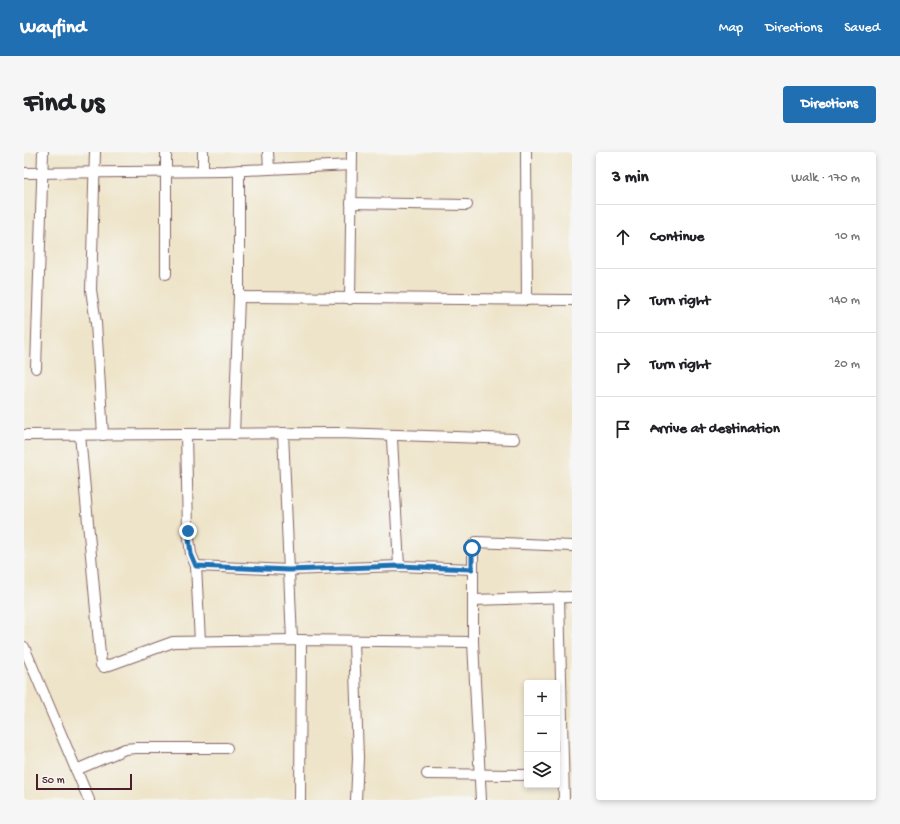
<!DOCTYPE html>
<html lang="en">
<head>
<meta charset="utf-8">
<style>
	body { margin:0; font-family:"Gochi Hand",sans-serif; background:#f6f6f6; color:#202124 }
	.controls { position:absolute; right:12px; bottom:12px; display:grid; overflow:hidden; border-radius:4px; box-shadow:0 2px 6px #0003 }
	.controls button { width:36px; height:36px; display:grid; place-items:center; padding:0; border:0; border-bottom:1px solid #e0e0e0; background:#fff; color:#202124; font:20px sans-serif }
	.scale { position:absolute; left:12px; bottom:10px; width:96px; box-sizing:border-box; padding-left:4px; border:2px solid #4a1f2b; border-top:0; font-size:11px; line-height:14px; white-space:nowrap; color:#4a1f2b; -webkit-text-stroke:3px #f6f6f2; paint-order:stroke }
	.stop { position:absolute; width:12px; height:12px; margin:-9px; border:3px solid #1f6fb2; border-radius:50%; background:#fff }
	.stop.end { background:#1f6fb2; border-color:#fff; box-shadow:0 1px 4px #0008 }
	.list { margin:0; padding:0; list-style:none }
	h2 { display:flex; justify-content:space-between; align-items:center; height:52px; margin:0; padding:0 16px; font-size:17px }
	h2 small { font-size:13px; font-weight:400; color:#757577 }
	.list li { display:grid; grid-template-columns:26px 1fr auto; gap:12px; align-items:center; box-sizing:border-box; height:64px; padding:0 16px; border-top:1px solid #e0e0e0 }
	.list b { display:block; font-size:15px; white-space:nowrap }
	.list em { font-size:13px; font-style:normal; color:#757577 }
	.icon { flex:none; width:22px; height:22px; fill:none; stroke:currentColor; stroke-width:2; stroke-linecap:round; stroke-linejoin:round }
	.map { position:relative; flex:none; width:548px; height:648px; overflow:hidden; border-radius:4px }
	header { display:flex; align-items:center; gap:24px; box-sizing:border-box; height:56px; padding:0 20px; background:#1f6fb2; color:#fff }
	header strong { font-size:19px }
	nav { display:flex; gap:22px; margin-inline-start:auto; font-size:14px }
	.intro { display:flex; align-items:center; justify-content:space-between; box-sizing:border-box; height:96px; padding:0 24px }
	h1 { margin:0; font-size:28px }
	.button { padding:10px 18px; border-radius:4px; background:#1f6fb2; color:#fff; font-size:14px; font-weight:700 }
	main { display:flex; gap:24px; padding:0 24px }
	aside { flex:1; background:#fff; border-radius:4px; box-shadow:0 2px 6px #0003 }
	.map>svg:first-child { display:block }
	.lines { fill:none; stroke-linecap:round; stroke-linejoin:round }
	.street-casing { stroke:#836462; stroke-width:12 }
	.street { stroke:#fff; stroke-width:10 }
	.route { stroke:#1f6fb2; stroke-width:5 }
</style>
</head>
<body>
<header>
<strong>Wayfind</strong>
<nav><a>Map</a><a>Directions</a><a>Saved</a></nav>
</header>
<div class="intro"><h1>Find us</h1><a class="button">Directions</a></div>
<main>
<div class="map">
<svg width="548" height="648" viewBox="0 0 548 648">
	<rect width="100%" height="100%" fill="#f6f6f2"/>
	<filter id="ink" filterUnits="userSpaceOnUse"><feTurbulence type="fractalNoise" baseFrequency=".025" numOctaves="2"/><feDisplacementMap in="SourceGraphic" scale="8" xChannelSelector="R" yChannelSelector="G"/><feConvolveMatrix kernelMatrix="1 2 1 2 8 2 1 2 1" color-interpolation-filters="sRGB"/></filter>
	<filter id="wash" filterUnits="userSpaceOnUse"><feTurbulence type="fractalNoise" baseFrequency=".012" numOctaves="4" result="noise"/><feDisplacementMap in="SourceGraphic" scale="16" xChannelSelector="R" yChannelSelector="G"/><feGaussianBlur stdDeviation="0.9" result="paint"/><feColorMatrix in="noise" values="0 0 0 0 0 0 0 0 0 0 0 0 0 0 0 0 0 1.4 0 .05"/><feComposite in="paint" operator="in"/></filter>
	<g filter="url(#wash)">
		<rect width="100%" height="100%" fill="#eee4c9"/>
	</g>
	<g filter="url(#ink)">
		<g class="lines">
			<defs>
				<g id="street">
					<path d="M71,0L67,138L72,171L79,283"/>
					<path d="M244,0L245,16"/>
					<path d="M502,0L503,148"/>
					<path d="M179,19V0"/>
					<path d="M0,21L202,19L327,13"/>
					<path d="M327,51L443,53"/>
					<path d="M142,122V0"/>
					<path d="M215,145L548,148"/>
					<path d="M326,147L328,0"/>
					<path d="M12,216L19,0"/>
					<path d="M259,281L268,488"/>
					<path d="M162,282L164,379L167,402L172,414L176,489"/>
					<path d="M210,282L215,145V18"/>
					<path d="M0,283L315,281L490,287"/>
					<path d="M56,283L77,513L80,515L149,490L268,488L449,490"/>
					<path d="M366,283L368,287L375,414"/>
					<path d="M172,414L265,418L375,414L448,417"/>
					<path d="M535,445L540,648"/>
					<path d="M449,448L548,445"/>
					<path d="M330,489L334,606L332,648"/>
					<path d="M0,495L65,648"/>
					<path d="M52,618L101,597L112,596H203"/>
					<path d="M403,622L503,623"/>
					<path d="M276,648L277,488"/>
					<path d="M457,648L449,490V393L452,390L548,394"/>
				</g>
			</defs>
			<!-- street casing -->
			<use href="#street" class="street-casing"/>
			<!-- street -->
			<use href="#street" class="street"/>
		</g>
	</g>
	<g class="lines" filter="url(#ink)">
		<!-- route -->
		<path class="route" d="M164,379L167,402L172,414L265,418L375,414L448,417V396"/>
	</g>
</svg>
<div class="controls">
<button>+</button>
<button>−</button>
<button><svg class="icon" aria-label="layers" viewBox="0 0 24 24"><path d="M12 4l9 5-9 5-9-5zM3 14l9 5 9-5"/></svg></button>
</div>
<div class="scale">50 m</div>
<div class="stop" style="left:448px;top:396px"></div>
<div class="stop end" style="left:164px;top:379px"></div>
</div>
<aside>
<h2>3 min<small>Walk · 170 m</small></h2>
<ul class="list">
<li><svg class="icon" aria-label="ahead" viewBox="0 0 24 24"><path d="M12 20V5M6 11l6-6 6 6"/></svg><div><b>Continue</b></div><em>10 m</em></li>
<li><svg class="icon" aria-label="right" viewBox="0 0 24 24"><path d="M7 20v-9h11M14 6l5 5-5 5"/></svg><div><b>Turn right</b></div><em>140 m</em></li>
<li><svg class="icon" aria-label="right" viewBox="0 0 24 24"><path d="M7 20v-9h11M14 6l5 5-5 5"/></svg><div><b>Turn right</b></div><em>20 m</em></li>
<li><svg class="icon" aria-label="arrive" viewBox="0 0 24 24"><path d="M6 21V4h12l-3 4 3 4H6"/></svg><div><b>Arrive at destination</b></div></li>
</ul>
</aside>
</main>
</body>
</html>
